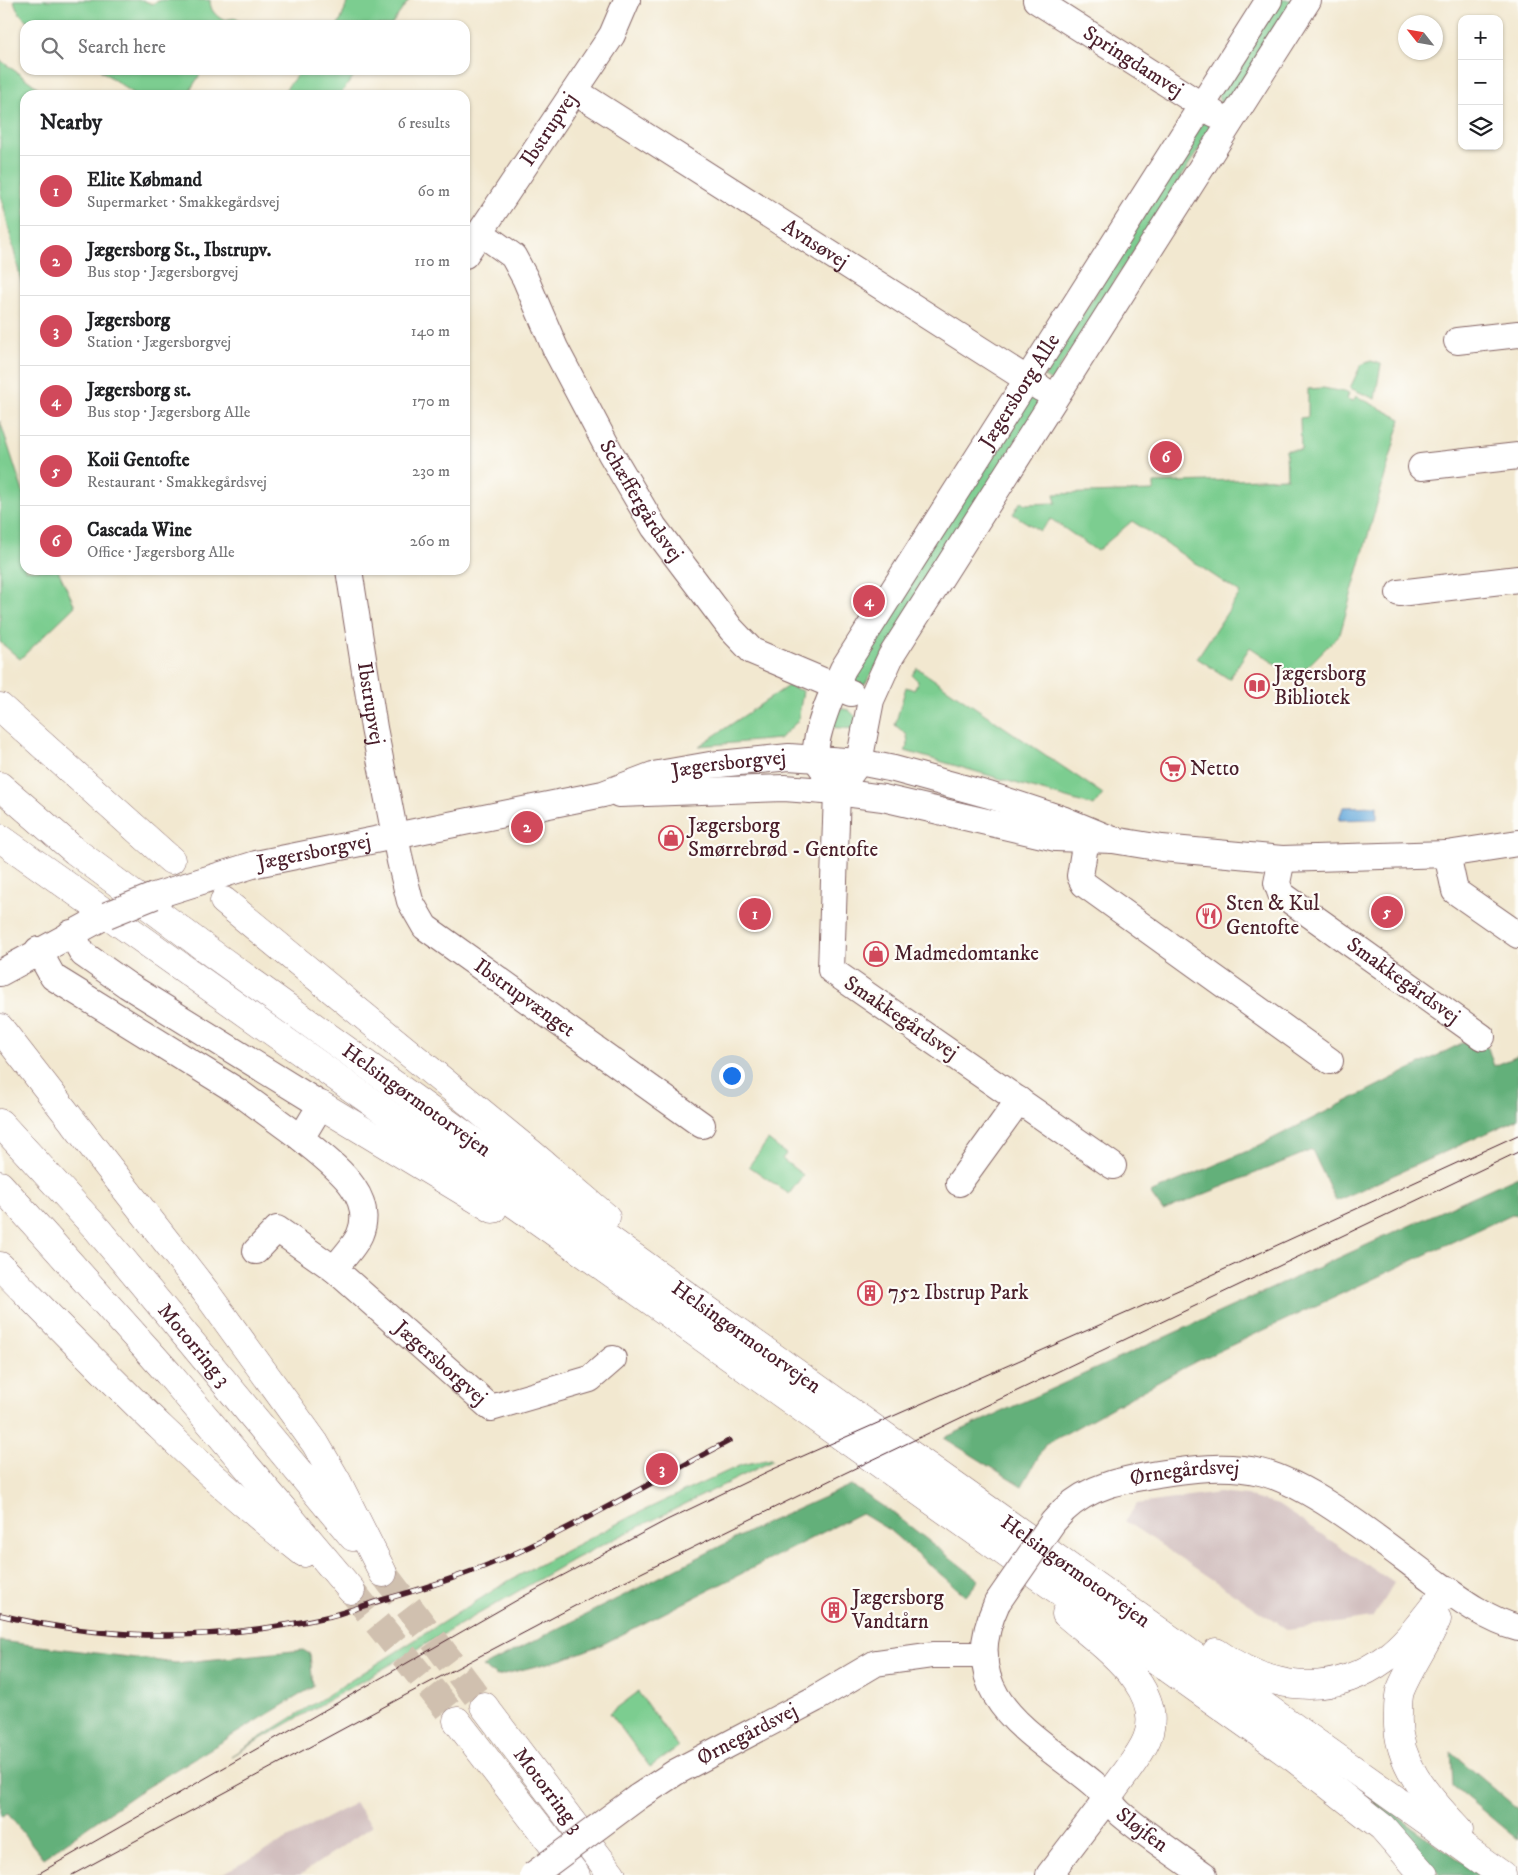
<!DOCTYPE html>
<html lang="en">
<head>
<meta charset="utf-8">
<style>
	body { margin:0; font-family:"IM FELL DW Pica",serif; background:#f6f6f6; color:#202124 }
	.controls { position:absolute; right:15px; top:15px; display:grid; overflow:hidden; border-radius:10px; box-shadow:0 1px 4px #0004 }
	.controls button { width:45px; height:45px; display:grid; place-items:center; padding:0; border:0; border-bottom:1px solid #e0e0e0; background:#fff; color:#202124; font:25px sans-serif }
	.compass { position:absolute; left:1398px; top:15px; width:45px; height:45px; border-radius:50%; background:#fff; box-shadow:0 1px 4px #0004; rotate:301deg }
	.you { position:absolute; left:731px; top:1075px; width:18px; height:18px; margin:-12px; border:4px solid #fff; border-radius:50%; background:#1a73e8; box-shadow:0 0 0 8px #1a73e833 }
	.badge { display:grid; place-items:center; width:32px; height:32px; border-radius:50%; background:#d1495b; color:#fff; font-size:16px; font-weight:700 }
	.pin { position:absolute; translate:-50% -50%; border:2px solid #fff; box-shadow:0 1px 5px #0006 }
	.list { margin:0; padding:0; list-style:none }
	h2 { display:flex; justify-content:space-between; align-items:center; height:65px; margin:0; padding:0 20px; font-size:21px }
	h2 small { font-size:16px; font-weight:400; color:#757577 }
	.list li { display:grid; grid-template-columns:32px 1fr auto; gap:15px; align-items:center; box-sizing:border-box; height:70px; padding:0 20px; border-top:1px solid #e0e0e0 }
	.list b { display:block; font-size:19px; white-space:nowrap }
	.list p { margin:0; font-size:16px; white-space:nowrap; color:#757577 }
	.list em { font-size:16px; font-style:normal; color:#757577 }
	.icon { flex:none; width:28px; height:28px; fill:none; stroke:currentColor; stroke-width:2; stroke-linecap:round; stroke-linejoin:round }
	.map { position:relative; flex:none; width:1518px; height:1875px; overflow:hidden }
	.search { position:absolute; background:#fff; box-shadow:0 1px 4px #0004; left:20px; top:20px; width:450px; height:55px; display:flex; align-items:center; gap:12px; box-sizing:border-box; padding:0 18px; border-radius:15px; color:#757577; font-size:19px }
	.panel { position:absolute; background:#fff; box-shadow:0 1px 4px #0004; left:20px; top:90px; width:450px; height:485px; border-radius:15px }
	.map>svg:first-child { display:block }
	.industrial { fill:#d2bfbf }
	.green { fill:#7bcd90; stroke:#62765e }
	.forest { fill:#64b07a; stroke:#576852 }
	.water { fill:#67aadc; stroke:#586484 }
	.lines { fill:none; stroke-linecap:round; stroke-linejoin:round }
	.highway-tunnel { stroke:#d0c0af; stroke-width:28; stroke-dasharray:28 14; stroke-linecap:butt }
	.minor-casing { stroke:#856565; stroke-width:28 }
	.highway-casing { stroke:#856565; stroke-width:29 }
	.minor { stroke:#fff; stroke-width:26 }
	.highway { stroke:#fff; stroke-width:28 }
	.tram { stroke:#4a1f2b; stroke-width:1 }
	.rail-casing { stroke:#4a1f2b; stroke-width:5.5 }
	.rail { stroke:#fdfcf7; stroke-width:4; stroke-dasharray:11; stroke-linecap:butt }
	.minor-bridge-casing { stroke:#856565; stroke-width:28; stroke-linecap:butt }
	.minor-bridge { stroke:#fff; stroke-width:26 }
	.labels { text-anchor:middle; dominant-baseline:central; stroke-width:4.5; stroke-linejoin:round; paint-order:stroke }
	.street-label { font-size:21px; fill:#4a1f2b; stroke:#fdfcf7 }
	.poi-label { font-size:21px; fill:#4a1f2b; stroke:#fdfcf7; text-anchor:start }
</style>
</head>
<body>
<div class="map">
<svg width="1518" height="1875" viewBox="0 0 1518 1875">
	<rect width="100%" height="100%" fill="#fdfcf7"/>
	<filter id="ink" filterUnits="userSpaceOnUse"><feTurbulence type="fractalNoise" baseFrequency=".02" numOctaves="2"/><feDisplacementMap in="SourceGraphic" scale="10" xChannelSelector="R" yChannelSelector="G"/><feConvolveMatrix kernelMatrix="1 2 1 2 8 2 1 2 1" color-interpolation-filters="sRGB"/></filter>
	<filter id="wash" filterUnits="userSpaceOnUse"><feTurbulence type="fractalNoise" baseFrequency=".0096" numOctaves="4" result="noise"/><feDisplacementMap in="SourceGraphic" scale="20" xChannelSelector="R" yChannelSelector="G"/><feGaussianBlur stdDeviation="1.12" result="paint"/><feColorMatrix in="noise" values="0 0 0 0 0 0 0 0 0 0 0 0 0 0 0 0 0 1.4 0 .05"/><feComposite in="paint" operator="in"/></filter>
	<g filter="url(#wash)">
		<rect width="100%" height="100%" fill="#f2e8d0"/>
		<!-- industrial -->
		<g class="industrial">
			<path d="M1219,1493L1246,1496L1278,1505L1394,1583L1372,1618L1288,1630L1125,1521L1137,1504Z"/>
			<path d="M355,1803L372,1826L300,1875H220Z"/>
		</g>
		<!-- green -->
		<g class="green">
			<path d="M14,0H143L152,4L161,0H210C210,10 215,15 223,20L235,18L241,22L239,25H33C23,18 17,13 14,0Z"/>
			<path d="M348,0H409L391,25H337L341,20Z"/>
			<path d="M1276,0H1301L1227,106L1220,103L1218,92Z"/>
			<path d="M0,60L48,95H25V298L0,191Z"/>
			<path d="M100,70H203L187,95H136Z"/>
			<path d="M301,70H358L340,95H281Z"/>
			<path d="M1203,121L1213,127L1051,381L1044,377Z"/>
			<path d="M1371,361L1381,364L1375,399L1350,388L1361,365Z"/>
			<path d="M1323,388L1349,393L1347,399L1353,401L1356,396L1401,419L1340,634L1296,678L1250,647L1229,679L1197,658L1240,593L1132,521L1097,551L1051,519L1040,531L1013,514L1021,501L1025,504L1056,503L1054,494L1154,491V483L1287,478L1286,450H1301L1300,418L1308,417V389Z"/>
			<path d="M1027,396L1034,398L1039,404L865,684L860,685L853,681L850,670Z"/>
			<path d="M0,421L25,498V570H58L75,606L20,659L0,642Z"/>
			<path d="M917,668L1103,794L1094,806L905,751L908,746L907,735L895,725L906,687L914,690L918,681L912,675Z"/>
			<path d="M788,686L803,691L798,721L779,739L699,746Z"/>
			<path d="M839,708L849,710L858,719L856,729L828,727Z"/>
			<path d="M768,1140L786,1154L782,1159L803,1175L789,1194L749,1166Z"/>
			<path d="M771,1459L772,1461L576,1558L231,1756L510,1580L630,1517L713,1478L741,1465Z"/>
			<path d="M638,1692L678,1747L650,1767L610,1713Z"/>
		</g>
		<!-- forest -->
		<g class="forest">
			<path d="M1468,1040L1488,1048L1494,1066L1518,1056V1119L1336,1201L1312,1150L1163,1211L1150,1193L1252,1149Z"/>
			<path d="M1518,1176V1215L1512,1214L1187,1366L1045,1445L1022,1486L944,1438Z"/>
			<path d="M851,1485L893,1513L979,1580L966,1596L889,1530L861,1513L603,1644L564,1659L497,1676L483,1667L760,1526Z"/>
			<path d="M0,1641L176,1663L303,1650L310,1654L313,1687L137,1793L43,1858L8,1814L0,1816Z"/>
			<path d="M1451,1752L1518,1809V1840L1453,1786Z"/>
			<path d="M1367,1795L1481,1875H1440Z"/>
		</g>
		<!-- water -->
		<path class="water" d="M1377,806V819L1339,820L1343,807Z"/>
	</g>
	<g filter="url(#ink)">
		<g class="lines">
			<!-- highway-tunnel -->
			<g class="highway-tunnel">
				<path d="M383,1573L484,1706"/>
				<path d="M351,1590L457,1721"/>
			</g>
			<defs>
				<g id="minor">
					<path id="s1" d="M1036,0L1215,114"/>
					<path id="s2" d="M575,91L1042,389"/>
					<path id="s3" d="M481,233L513,256L525,278L555,348L611,454L654,527L731,629L752,651L851,693"/>
					<path id="s4" d="M465,255L612,35L627,0"/>
					<path d="M1457,341L1518,334"/>
					<path d="M1421,467L1518,456"/>
					<path id="s5" d="M349,570L374,728L400,861L410,901L425,927L702,1125"/>
					<path d="M1399,593L1518,579"/>
					<path id="s6" d="M826,773C823,769 819,764 817,760C810,742 835,686 843,669L1269,0"/>
					<path d="M619,794L784,788L837,792L883,798L1056,838L1113,840L1162,848L1282,859L1447,854L1518,843"/>
					<path d="M1086,839L1080,876L1084,884L1330,1061"/>
					<path d="M1447,854L1455,891L1518,935"/>
					<path id="s7" d="M1282,859L1277,883L1281,894L1482,1037"/>
					<path id="s8" d="M154,896L256,864L603,794L653,775L710,765L789,757L859,762L894,769L989,795L1062,819L1113,840"/>
					<path d="M71,933L83,954L127,985L321,1105L301,1138C328,1162 377,1192 360,1234C355,1246 342,1259 334,1269"/>
					<path d="M38,950L53,977L237,1091L301,1138"/>
					<path d="M0,973L107,915"/>
					<path d="M1113,1166L831,970L837,792L859,762L871,700L891,656L1308,0"/>
					<path d="M959,1183L1019,1100"/>
					<path id="s9" d="M256,1251L277,1229L334,1269L491,1408L590,1379L613,1359"/>
					<path id="s10" d="M1064,1510C1091,1485 1123,1480 1158,1474C1190,1469 1227,1464 1260,1472C1312,1484 1388,1547 1433,1580C1458,1598 1487,1620 1518,1628"/>
					<path id="s11" d="M997,1603C953,1698 1033,1733 1093,1783C1104,1792 1111,1805 1121,1814C1147,1836 1177,1855 1204,1875"/>
					<path id="s12" d="M638,1797L676,1772L815,1699L876,1663L933,1655H985"/>
					<path d="M1049,1875L1107,1799"/>
				</g>
				<g id="highway">
					<path d="M0,707L171,860"/>
					<path id="s13" d="M0,786L75,851L213,954L692,1299L1502,1875"/>
					<path d="M0,838L1294,1758L1382,1827L1424,1875"/>
					<path d="M224,901L532,1154L606,1217"/>
					<path d="M0,1028L205,1291L315,1443L337,1481L383,1573"/>
					<path d="M321,1105L493,1209"/>
					<path id="s14" d="M0,1123L98,1230L353,1537"/>
					<path d="M0,1185L168,1373L351,1590"/>
					<path d="M0,1266C98,1366 194,1467 304,1553"/>
					<path d="M1066,1614C1100,1644 1173,1691 1144,1745C1134,1764 1119,1781 1107,1799"/>
					<path d="M1437,1619C1427,1644 1410,1666 1400,1691C1398,1698 1398,1707 1398,1714C1395,1763 1428,1797 1459,1830"/>
					<path d="M1216,1652C1270,1690 1330,1699 1386,1658C1410,1641 1428,1612 1447,1590"/>
					<path id="s15" d="M484,1706L612,1875"/>
					<path d="M457,1721L576,1875"/>
				</g>
			</defs>
			<!-- minor casing -->
			<use href="#minor" class="minor-casing"/>
			<!-- highway casing -->
			<use href="#highway" class="highway-casing"/>
			<!-- minor -->
			<use href="#minor" class="minor"/>
			<!-- highway -->
			<use href="#highway" class="highway"/>
			<!-- tram -->
			<g class="tram">
				<path d="M36,1875L526,1595L667,1520L769,1471L1190,1285L1518,1135"/>
				<path d="M72,1875L404,1696L590,1598L845,1473L1518,1152"/>
			</g>
			<defs>
				<path id="rail" d="M0,1615C106,1641 216,1641 322,1618C342,1614 362,1606 382,1600C433,1586 483,1569 531,1546C598,1514 663,1476 729,1441"/>
			</defs>
			<!-- rail casing -->
			<use href="#rail" class="rail-casing"/>
			<!-- rail -->
			<use href="#rail" class="rail"/>
			<defs>
				<g id="minor-bridge">
					<path d="M107,915L154,896"/>
					<path d="M997,1603L1053,1522L1064,1510"/>
					<path d="M533,1875L638,1797"/>
				</g>
			</defs>
			<!-- minor-bridge casing -->
			<use href="#minor-bridge" class="minor-bridge-casing"/>
			<!-- minor-bridge -->
			<use href="#minor-bridge" class="minor-bridge"/>
		</g>
	</g>
	<!-- icons -->
	<defs>
		<symbol id="library-ring" viewBox="-11 -11 22 22"><circle r="9.5" fill="#fdfcf7" stroke="#d1495b" stroke-width="1.5"/><path d="M-6-4Q-3-5.5-.7-3.5V5Q-3 3-6 4ZM6-4Q3-5.5 .7-3.5V5Q3 3 6 4Z" fill="#d1495b"/></symbol>
		<symbol id="supermarket-ring" viewBox="-11 -11 22 22"><circle r="9.5" fill="#fdfcf7" stroke="#d1495b" stroke-width="1.5"/><path d="M-6-5.5h2.5l.6 2H6L4.5 2H-2.5L-4.4-4H-6ZM-1.5 3.2a1.3 1.3 0 1 0 .1 0ZM3 3.2a1.3 1.3 0 1 0 .1 0Z" fill="#d1495b"/></symbol>
		<symbol id="shop-ring" viewBox="-11 -11 22 22"><circle r="9.5" fill="#fdfcf7" stroke="#d1495b" stroke-width="1.5"/><path d="M-5-2.5h2.3a2.7 3.5 0 0 1 5.4 0H5L5.5 6h-11ZM-1.5-2.5h3a1.5 2.3 0 0 0-3 0Z" fill="#d1495b"/></symbol>
		<symbol id="restaurant-ring" viewBox="-11 -11 22 22"><circle r="9.5" fill="#fdfcf7" stroke="#d1495b" stroke-width="1.5"/><path d="M-5-6h1v4h1v-4h1v4h1v-4h1v5L-1.5 .5V6h-2V.5L-5-1ZM5-6V6H3V1.5H1.5Q1.5-4 5-6Z" fill="#d1495b"/></symbol>
		<symbol id="building-ring" viewBox="-11 -11 22 22"><circle r="9.5" fill="#fdfcf7" stroke="#d1495b" stroke-width="1.5"/><path d="M-4-6H4V6H1V3H-1V6H-4ZM-2.5-4.3h1.7v1.8h-1.7ZM.8-4.3h1.7v1.8H.8ZM-2.5-1h1.7V.8h-1.7ZM.8-1h1.7V.8H.8Z" fill="#d1495b"/></symbol>
	</defs>
	<g fill-rule="evenodd">
		<use href="#library-ring" x="1243" y="672" width="28" height="28"/>
		<use href="#supermarket-ring" x="1159" y="755" width="28" height="28"/>
		<use href="#shop-ring" x="657" y="824" width="28" height="28"/>
		<use href="#restaurant-ring" x="1195" y="902" width="28" height="28"/>
		<use href="#shop-ring" x="862" y="940" width="28" height="28"/>
		<use href="#building-ring" x="856" y="1279" width="28" height="28"/>
		<use href="#building-ring" x="820" y="1596" width="28" height="28"/>
	</g>
	<g class="labels">
		<!-- street labels -->
		<g class="street-label">
			<text stroke="none"><textPath href="#s1" startOffset="115">Springdamvej</textPath></text>
			<text stroke="none"><textPath href="#s4" startOffset="151">Ibstrupvej</textPath></text>
			<text stroke="none"><textPath href="#s2" startOffset="285">Avnsøvej</textPath></text>
			<text stroke="none"><textPath href="#s6" startOffset="441">Jægersborg Alle</textPath></text>
			<text stroke="none"><textPath href="#s3" startOffset="316">Schæffergårdsvej</textPath></text>
			<text stroke="none"><textPath href="#s5" startOffset="135">Ibstrupvej</textPath></text>
			<text stroke="none"><textPath href="#s8" startOffset="591">Jægersborgvej</textPath></text>
			<text stroke="none"><textPath href="#s8" startOffset="166">Jægersborgvej</textPath></text>
			<text stroke="none"><textPath href="#s7" startOffset="186">Smakkegårdsvej</textPath></text>
			<text stroke="none"><textPath href="#s5" startOffset="489">Ibstrupvænget</textPath></text>
			<text transform="translate(901 1018) rotate(34)">Smakkegårdsvej</text>
			<text stroke="none"><textPath href="#s13" startOffset="522">Helsingørmotorvejen</textPath></text>
			<text stroke="none"><textPath href="#s13" startOffset="928">Helsingørmotorvejen</textPath></text>
			<text stroke="none"><textPath href="#s14" startOffset="295">Motorring 3</textPath></text>
			<text stroke="none"><textPath href="#s9" startOffset="242">Jægersborgvej</textPath></text>
			<text stroke="none"><textPath href="#s10" startOffset="129">Ørnegårdsvej</textPath></text>
			<text stroke="none"><textPath href="#s13" startOffset="1332">Helsingørmotorvejen</textPath></text>
			<text stroke="none"><textPath href="#s12" startOffset="126">Ørnegårdsvej</textPath></text>
			<text stroke="none"><textPath href="#s15" startOffset="106">Motorring 3</textPath></text>
			<text stroke="none"><textPath href="#s11" startOffset="296">Sløjfen</textPath></text>
		</g>
		<!-- poi labels -->
		<g class="poi-label">
			<text x="1274" y="674">Jægersborg<tspan x="1274" dy="24">Bibliotek</tspan></text>
			<text x="1190" y="769">Netto</text>
			<text x="688" y="826">Jægersborg<tspan x="688" dy="24">Smørrebrød - Gentofte</tspan></text>
			<text x="1226" y="904">Sten &amp; Kul<tspan x="1226" dy="24">Gentofte</tspan></text>
			<text x="894" y="954">Madmedomtanke</text>
			<text x="888" y="1293">752 Ibstrup Park</text>
			<text x="852" y="1598">Jægersborg<tspan x="852" dy="24">Vandtårn</tspan></text>
		</g>
	</g>
</svg>
<div class="controls">
<button>+</button>
<button>−</button>
<button><svg class="icon" aria-label="layers" viewBox="0 0 24 24"><path d="M12 4l9 5-9 5-9-5zM3 14l9 5 9-5"/></svg></button>
</div>
<svg class="compass" viewBox="-18 -18 36 36"><path d="M0-13l5 13h-10z" fill="#e53935"/><path d="M0 13l5-13h-10z" fill="#757577"/></svg>
<div class="you"></div>
<div class="pin badge" style="left:755px;top:914px">1</div>
<div class="pin badge" style="left:527px;top:827px">2</div>
<div class="pin badge" style="left:662px;top:1469px">3</div>
<div class="pin badge" style="left:869px;top:601px">4</div>
<div class="pin badge" style="left:1387px;top:912px">5</div>
<div class="pin badge" style="left:1166px;top:457px">6</div>
<div class="search"><svg class="icon" aria-label="search" viewBox="0 0 24 24"><circle cx="10" cy="10" r="6"/><path d="M15 15l6 6"/></svg>Search here</div>
<section class="panel">
<h2>Nearby<small>6 results</small></h2>
<ul class="list">
<li><span class="badge">1</span><div><b>Elite Købmand</b><p>Supermarket · Smakkegårdsvej</p></div><em>60 m</em></li>
<li><span class="badge">2</span><div><b>Jægersborg St., Ibstrupv.</b><p>Bus stop · Jægersborgvej</p></div><em>110 m</em></li>
<li><span class="badge">3</span><div><b>Jægersborg</b><p>Station · Jægersborgvej</p></div><em>140 m</em></li>
<li><span class="badge">4</span><div><b>Jægersborg st.</b><p>Bus stop · Jægersborg Alle</p></div><em>170 m</em></li>
<li><span class="badge">5</span><div><b>Koii Gentofte</b><p>Restaurant · Smakkegårdsvej</p></div><em>230 m</em></li>
<li><span class="badge">6</span><div><b>Cascada Wine</b><p>Office · Jægersborg Alle</p></div><em>260 m</em></li>
</ul>
</section>
</div>
</body>
</html>
